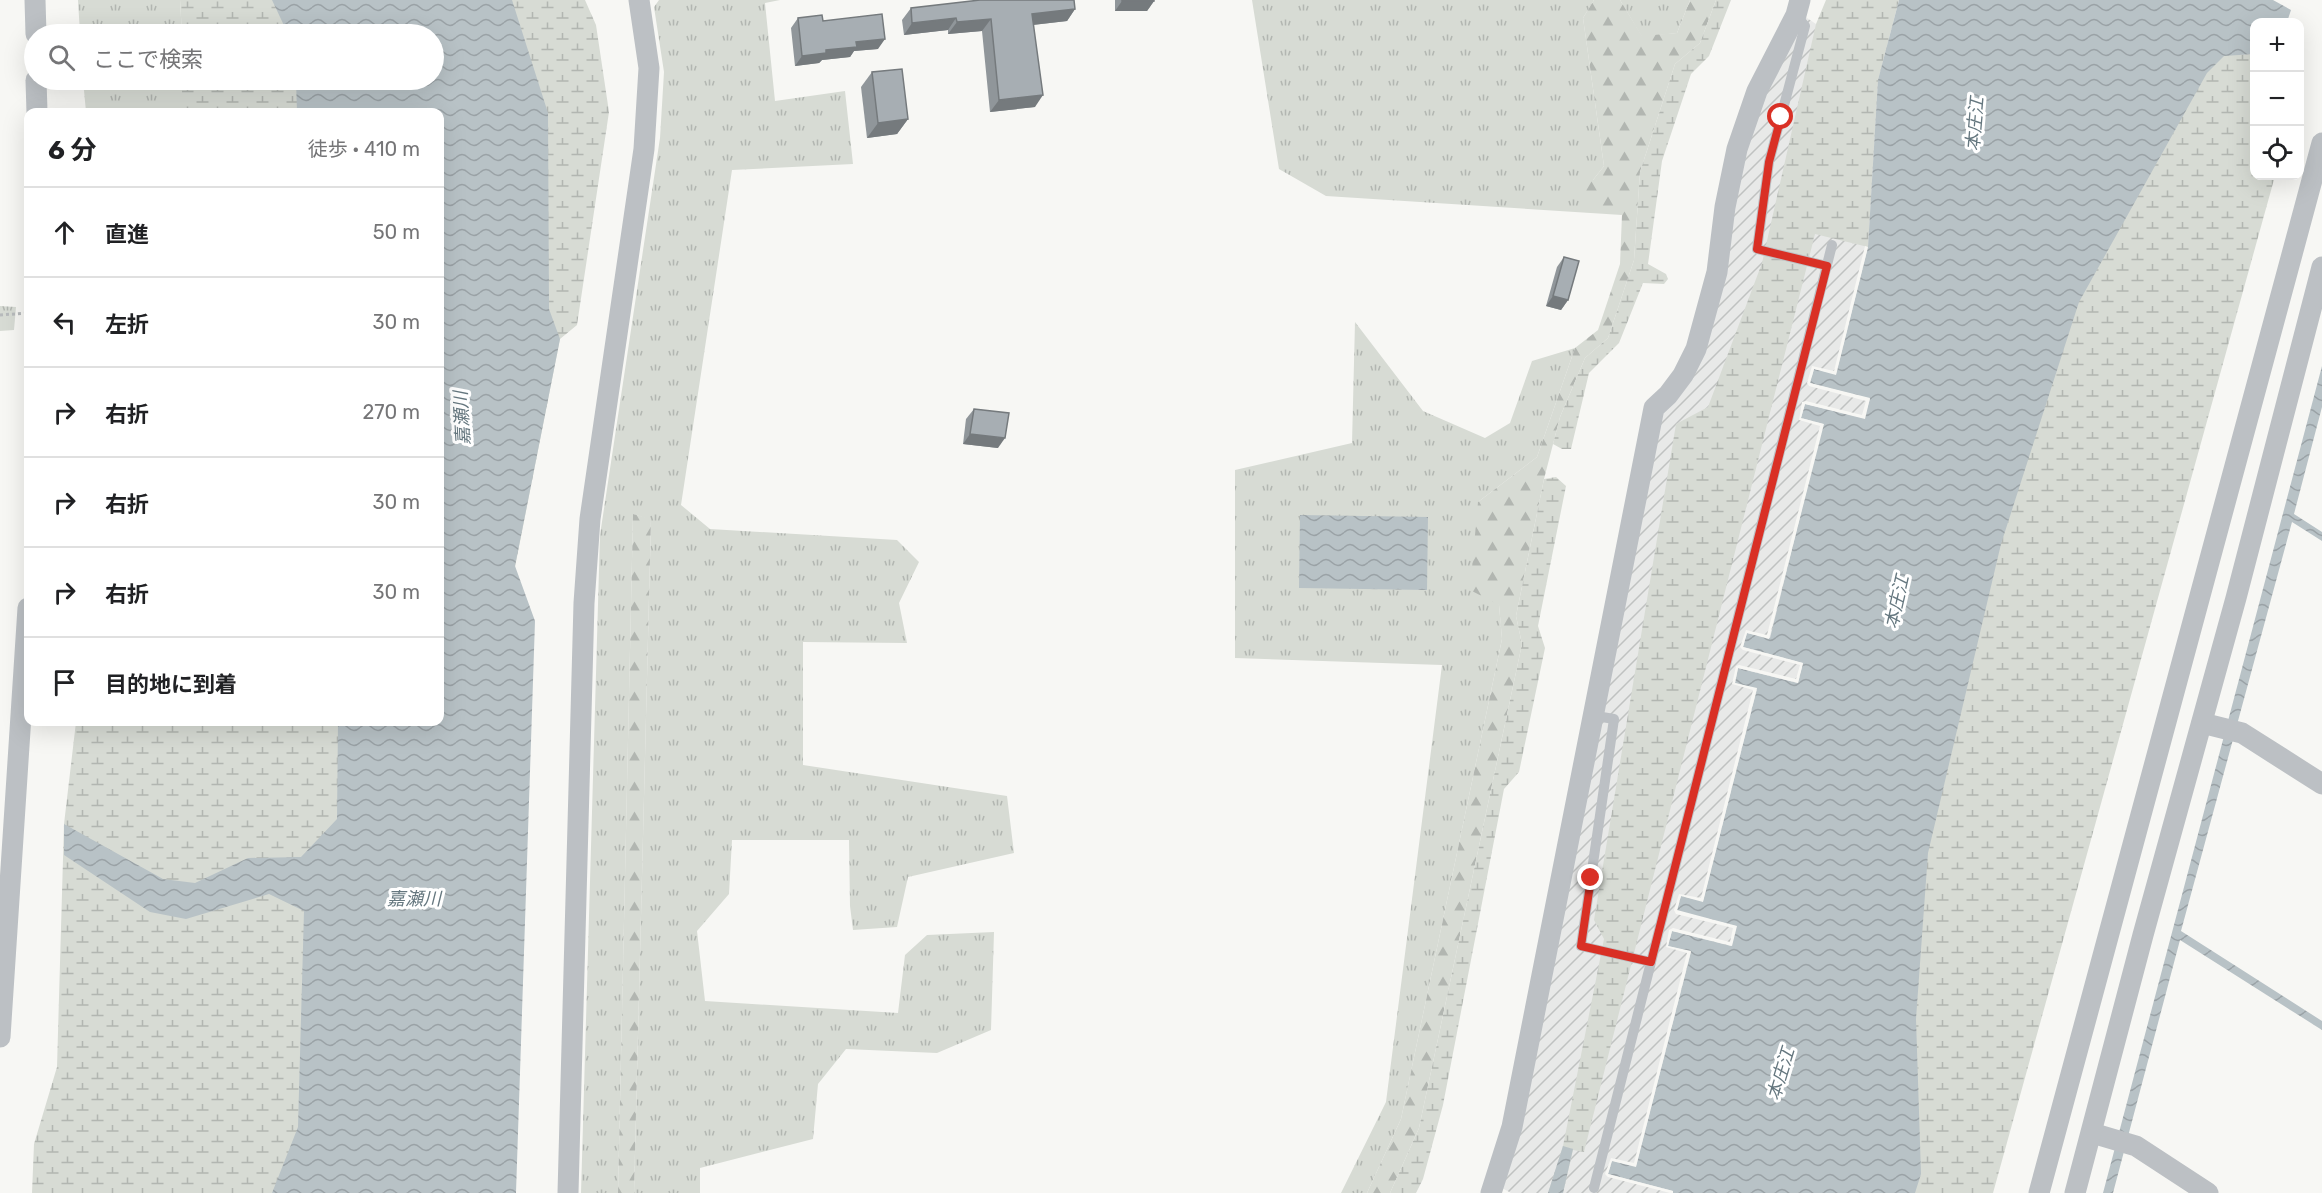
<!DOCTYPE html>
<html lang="ja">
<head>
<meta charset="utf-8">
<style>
	body { margin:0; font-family:Rubik,"Noto Sans JP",sans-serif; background:#f6f6f6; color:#202124 }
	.controls { position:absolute; right:18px; top:18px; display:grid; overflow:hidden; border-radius:12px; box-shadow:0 6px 24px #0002 }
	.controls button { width:54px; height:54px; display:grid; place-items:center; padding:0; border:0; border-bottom:2px solid #e0e0e0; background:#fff; color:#202124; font:30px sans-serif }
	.stop { position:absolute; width:18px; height:18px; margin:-14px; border:4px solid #d93025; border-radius:50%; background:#fff }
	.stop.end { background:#d93025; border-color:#fff; box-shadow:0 2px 6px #0008 }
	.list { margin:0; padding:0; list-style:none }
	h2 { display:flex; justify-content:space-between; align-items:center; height:78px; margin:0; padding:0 24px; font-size:26px }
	h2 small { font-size:20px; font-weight:400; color:#757577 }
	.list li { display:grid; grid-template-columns:39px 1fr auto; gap:18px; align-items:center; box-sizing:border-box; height:90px; padding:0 24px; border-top:2px solid #e0e0e0 }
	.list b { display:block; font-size:22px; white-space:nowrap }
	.list em { font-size:20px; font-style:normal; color:#757577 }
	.icon { flex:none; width:33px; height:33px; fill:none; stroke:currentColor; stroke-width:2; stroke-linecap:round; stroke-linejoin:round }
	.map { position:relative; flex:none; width:2322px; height:1193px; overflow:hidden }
	.search { position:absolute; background:#fff; box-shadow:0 6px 24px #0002; left:24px; top:24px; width:420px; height:66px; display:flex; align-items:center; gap:15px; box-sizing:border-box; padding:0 21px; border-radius:33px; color:#757577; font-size:22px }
	.panel { position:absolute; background:#fff; box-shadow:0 6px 24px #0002; left:24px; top:108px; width:420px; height:618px; border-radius:12px }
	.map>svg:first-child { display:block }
	.industrial { fill:url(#industrial-furrows) }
	.grass { fill:url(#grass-tufts) }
	.forest { fill:url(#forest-firs) }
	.wetland { fill:url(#wetland-marsh) }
	.water { fill:url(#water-waves) }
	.pier { fill:#f7f7f4 }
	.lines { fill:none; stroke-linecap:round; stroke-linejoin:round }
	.path { stroke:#b7babc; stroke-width:3; stroke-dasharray:3 3; stroke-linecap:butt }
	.lane { stroke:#bcc0c4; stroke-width:10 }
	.street { stroke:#bcc0c4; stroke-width:21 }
	.wall { fill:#90969a }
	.shaded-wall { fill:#757a7d }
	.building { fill:#a7aeb3; stroke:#757a7d; stroke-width:1.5 }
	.route { stroke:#d93025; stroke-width:8 }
	.labels { text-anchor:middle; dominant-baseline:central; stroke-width:6; stroke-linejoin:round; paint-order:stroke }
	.water-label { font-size:18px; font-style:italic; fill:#65777f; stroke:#fff }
</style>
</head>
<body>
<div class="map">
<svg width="2322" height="1193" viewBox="0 0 2322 1193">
	<defs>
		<pattern id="industrial-furrows" width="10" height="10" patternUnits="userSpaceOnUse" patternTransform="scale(1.5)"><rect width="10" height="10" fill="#e8e9e8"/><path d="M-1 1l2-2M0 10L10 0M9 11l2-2" fill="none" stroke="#c0c2c1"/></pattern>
		<pattern id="grass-tufts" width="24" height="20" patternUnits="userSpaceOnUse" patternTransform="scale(1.5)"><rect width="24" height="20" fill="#d7dbd4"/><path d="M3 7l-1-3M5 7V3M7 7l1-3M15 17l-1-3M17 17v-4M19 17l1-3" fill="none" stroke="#b2b6b1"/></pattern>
		<pattern id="forest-firs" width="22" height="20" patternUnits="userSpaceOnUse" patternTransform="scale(1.5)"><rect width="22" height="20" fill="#d7dbd4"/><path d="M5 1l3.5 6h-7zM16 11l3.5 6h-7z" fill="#b2b6b1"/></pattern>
		<pattern id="wetland-marsh" width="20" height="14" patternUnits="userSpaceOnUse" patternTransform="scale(1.5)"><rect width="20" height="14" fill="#d7dbd4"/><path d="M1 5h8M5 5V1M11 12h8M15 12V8" fill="none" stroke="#b2b6b1"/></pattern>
		<pattern id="water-waves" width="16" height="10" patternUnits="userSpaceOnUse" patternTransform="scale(1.5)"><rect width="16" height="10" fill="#b8c2c6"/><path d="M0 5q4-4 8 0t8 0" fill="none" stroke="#9aa2a6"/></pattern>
	</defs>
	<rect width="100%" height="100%" fill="#f7f7f4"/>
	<!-- industrial -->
	<path class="industrial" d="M1804,16L1816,24L2041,70L1781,1193H1511L1502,1188L1662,410L1676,397L1733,209L1745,151L1765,92Z"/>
	<!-- grass -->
	<g class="grass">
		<path d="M78,0H180L182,34H80Z"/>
		<path d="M659,0H780L765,3L775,101L845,91L853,164L732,170L681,505L710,529L897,540L919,562L899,603L907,643L803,642V765L1007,796L1014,853L908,877L897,927L853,930L850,906L849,840H732L729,894L697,931L705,1001L898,1013L905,955L927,935L994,932L991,1030L937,1053L846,1049L818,1084L813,1139L700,1168V1193H634L651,520L633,514L618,1193H581L600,535L660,138L664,72L654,7Z"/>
		<path d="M1252,0H1594L1583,18L1604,166L1593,180L1622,215L1326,196L1279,169Z"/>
		<path d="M1620,0H1690L1677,33L1642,37Z"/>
		<path d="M83,80H182V112H86Z"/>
		<path d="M0,306L16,307L14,330L0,331Z"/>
		<path d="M1355,322L1423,411L1485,438L1510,423L1532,361L1575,348L1537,457L1478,502L1499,605L1502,639L1401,1119L1367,1193H1341L1386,1102L1442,665L1235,658V470L1352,443Z"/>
	</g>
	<!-- forest -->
	<g class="forest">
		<path d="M1594,0H1620L1642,36L1677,33L1690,0H1716L1700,43L1675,64L1640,172L1634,260L1608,338L1585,358L1560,417L1544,479L1516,616L1522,644L1419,1128L1390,1193H1367L1401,1119L1502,639L1499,605L1470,590L1478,502L1537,457L1575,348L1598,330L1620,264L1622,215L1577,197L1579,182L1593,180L1604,166L1583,18Z"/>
		<path d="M633,514L651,519L634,1193H618Z"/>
	</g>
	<!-- wetland -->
	<g class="wetland">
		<path d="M180,0H326L343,34H182Z"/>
		<path d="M475,0H585L596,25L609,112L577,325L560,339L515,567Z"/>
		<path d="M1716,0H1731L1709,56L1691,74L1662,161L1648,264L1666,274L1668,279L1664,284L1643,283L1619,343L1589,373L1571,449H1562L1553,444L1560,417L1585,358L1608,338L1634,260L1640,172L1675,64L1700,43Z"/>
		<path d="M1826,0H1899L1878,80L1868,247L1815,234L1584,1152L1573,1150L1563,1193H1548L1563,1146L1604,939L1594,920L1676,424L1708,407L1762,263L1816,24Z"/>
		<path d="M2254,54V176H2275L1993,1193H1857L2022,328L2181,57Z"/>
		<path d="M182,80H359L367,112H182Z"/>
		<path d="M1556,477L1566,486L1538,626L1545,648L1519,772L1504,789L1443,1105L1423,1179L1416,1193H1390L1419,1128L1522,644L1516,616L1544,479Z"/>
		<path d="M76,722H369L359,1193H32L34,1144L57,1067L64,824Z"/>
	</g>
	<!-- water -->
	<g class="water">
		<path d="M272,0H512L548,113L549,309L560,339L515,566L535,621L516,1193H272L298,1127L304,911L269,894L186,919L150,912L64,855V824L163,879L195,883L248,858L301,857L337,819L338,722H440V112H297L296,80H434V34H288Z"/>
		<path d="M1899,0H2273L2291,10L2287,22H2254V54L2224,56L2207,73L2079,302L2001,544L1928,853L1916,1019L1921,1174L1915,1193H1673V1191L1608,1174L1612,1161L1636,1166L1691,952L1668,946L1672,931L1731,946L1736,926L1677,911L1681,896L1703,901L1757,689L1735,683L1738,668L1798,683L1803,663L1743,647L1747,633L1770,638L1823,424L1801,418L1805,404L1864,418L1870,399L1810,383L1814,369L1836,374L1868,247L1878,80Z"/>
		<path d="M2322,366V407L2294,514L2322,532V541L2292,522L2181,931L2322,1021V1030L2180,940L2113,1193H2103Z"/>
		<path d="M1300,515L1428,517L1427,590L1299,588Z"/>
		<path d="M1563,1146L1573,1149L1563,1193H1548Z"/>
	</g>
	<!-- pier -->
	<path class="pier" d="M1865,246L1868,247L1836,375L1814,369L1810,383L1870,398L1865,419L1805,404L1801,418L1824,424L1769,639L1747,633L1743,647L1803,663L1798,683L1738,668L1735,683L1757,688L1703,902L1681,896L1677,910L1737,926L1732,946L1672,931L1668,946L1691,951L1636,1167L1612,1161L1608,1174L1673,1191V1193H1670L1608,1177L1605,1174L1611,1158L1634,1163L1687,953L1666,947L1669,930L1673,928L1730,942L1733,928L1676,914L1674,910L1679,894L1701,898L1753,690L1732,684L1736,666L1739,665L1796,679L1800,665L1743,650L1740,647L1746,630L1767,635L1820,426L1799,420L1802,402L1806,401L1862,415L1866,401L1809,386L1807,383L1812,366L1834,371Z"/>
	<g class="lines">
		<!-- path -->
		<path class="path" d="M0,315L28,313"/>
		<!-- lane -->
		<g class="lane">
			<path d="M1796,15L1805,26L1769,162L1757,249L1827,266"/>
			<path d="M1602,717L1614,719L1581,946L1651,962"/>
			<path d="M1594,1188L1832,245"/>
		</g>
		<!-- street -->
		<g class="street">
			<path d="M35,0L36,34"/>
			<path d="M36,80L37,112"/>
			<path d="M2202,723L2242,733L2322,784"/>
			<path d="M0,1037L28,608"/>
			<path d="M2092,1133L2136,1146L2208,1193"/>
			<path d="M568,1193L584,603L590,519L644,149L649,68L639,0"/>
			<path d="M1491,1193L1512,1127L1654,408L1668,395L1683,375L1696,349L1717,272L1725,207L1737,149L1757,91L1796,15L1800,0"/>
			<path d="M2039,1193L2322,143"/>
			<path d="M2075,1193L2143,935L2236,598L2322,267"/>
		</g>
	</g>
	<!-- wall -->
	<g class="wall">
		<path d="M1115,0H1154V1L1147,11H1115Z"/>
		<path d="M911,8L1075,9L1067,21L1033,25L1035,107L990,112L982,31L948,34V30L904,35L902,20Z"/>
		<path d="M798,18L823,21L878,49L854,51L850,57L822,60L819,63L795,66L791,28Z"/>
		<path d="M872,72L908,119L897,134L867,138L861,87Z"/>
		<path d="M1564,257L1568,300L1561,310L1546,306L1557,267Z"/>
		<path d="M974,409L998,448L963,444L966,419Z"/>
	</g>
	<!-- shaded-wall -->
	<g class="shaded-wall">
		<path d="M1122,1H1154L1147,11H1115Z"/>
		<path d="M1075,9L1067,21L1023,26L1032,14Z"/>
		<path d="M956,18L948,30L904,35L912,23Z"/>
		<path d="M991,19L982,31L948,34L957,22Z"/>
		<path d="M885,39L878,49L854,51L850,57L822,60L819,63L795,66L802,56L826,50L856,42Z"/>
		<path d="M1043,95L1035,107L990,112L999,100Z"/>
		<path d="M908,119L897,134L867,138L878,123Z"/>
		<path d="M1553,296L1568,300L1561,310L1546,306Z"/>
		<path d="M970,434L1005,438L998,448L963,444Z"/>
	</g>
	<!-- building -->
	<g class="building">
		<path d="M980,0H1074L1075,9L1032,14L1043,95L999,100L991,19L957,22L956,18L912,23L911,8Z"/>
		<rect x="1122" y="0" width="32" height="1"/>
		<path d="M882,14L885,39L856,42L857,47L826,50V53L802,56L798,18L822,15L823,21Z"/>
		<path d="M902,69L908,119L878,123L872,72Z"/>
		<path d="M1564,257L1579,261L1568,300L1553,296Z"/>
		<path d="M974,409L1009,413L1005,438L970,434Z"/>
	</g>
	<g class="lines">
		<!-- route -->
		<path class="route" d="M1591,878L1581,946L1651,962L1827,266L1757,249L1769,162L1781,117"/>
	</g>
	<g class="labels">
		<!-- water labels -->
		<g class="water-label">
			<text transform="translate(1975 124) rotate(-85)">本庄江</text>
			<text transform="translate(462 418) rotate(-93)">嘉瀬川</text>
			<text transform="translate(1897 602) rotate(-77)">本庄江</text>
			<text x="414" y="899">嘉瀬川</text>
			<text transform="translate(1781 1074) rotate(-73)">本庄江</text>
		</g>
	</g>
</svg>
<div class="controls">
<button>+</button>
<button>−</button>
<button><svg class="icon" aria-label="locate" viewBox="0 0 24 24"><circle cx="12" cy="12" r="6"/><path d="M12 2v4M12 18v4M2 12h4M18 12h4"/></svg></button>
</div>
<div class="stop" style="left:1781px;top:117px"></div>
<div class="stop end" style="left:1591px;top:878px"></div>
<div class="search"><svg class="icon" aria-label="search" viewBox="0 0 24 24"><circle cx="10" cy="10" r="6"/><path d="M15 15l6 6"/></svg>ここで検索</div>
<section class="panel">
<h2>6 分<small>徒歩 · 410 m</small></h2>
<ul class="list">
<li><svg class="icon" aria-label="ahead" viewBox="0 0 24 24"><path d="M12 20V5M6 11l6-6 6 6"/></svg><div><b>直進</b></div><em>50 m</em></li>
<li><svg class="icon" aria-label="left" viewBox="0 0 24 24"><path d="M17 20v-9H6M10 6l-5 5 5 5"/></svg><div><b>左折</b></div><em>30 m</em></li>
<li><svg class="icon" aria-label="right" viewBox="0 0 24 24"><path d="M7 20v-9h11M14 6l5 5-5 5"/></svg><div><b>右折</b></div><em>270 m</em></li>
<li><svg class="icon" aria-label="right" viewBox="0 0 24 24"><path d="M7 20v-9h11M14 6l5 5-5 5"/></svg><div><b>右折</b></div><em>30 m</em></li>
<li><svg class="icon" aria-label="right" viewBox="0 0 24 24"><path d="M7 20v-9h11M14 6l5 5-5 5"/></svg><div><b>右折</b></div><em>30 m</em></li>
<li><svg class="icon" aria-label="arrive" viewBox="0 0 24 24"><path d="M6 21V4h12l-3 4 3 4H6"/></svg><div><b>目的地に到着</b></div></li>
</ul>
</section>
</div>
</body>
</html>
